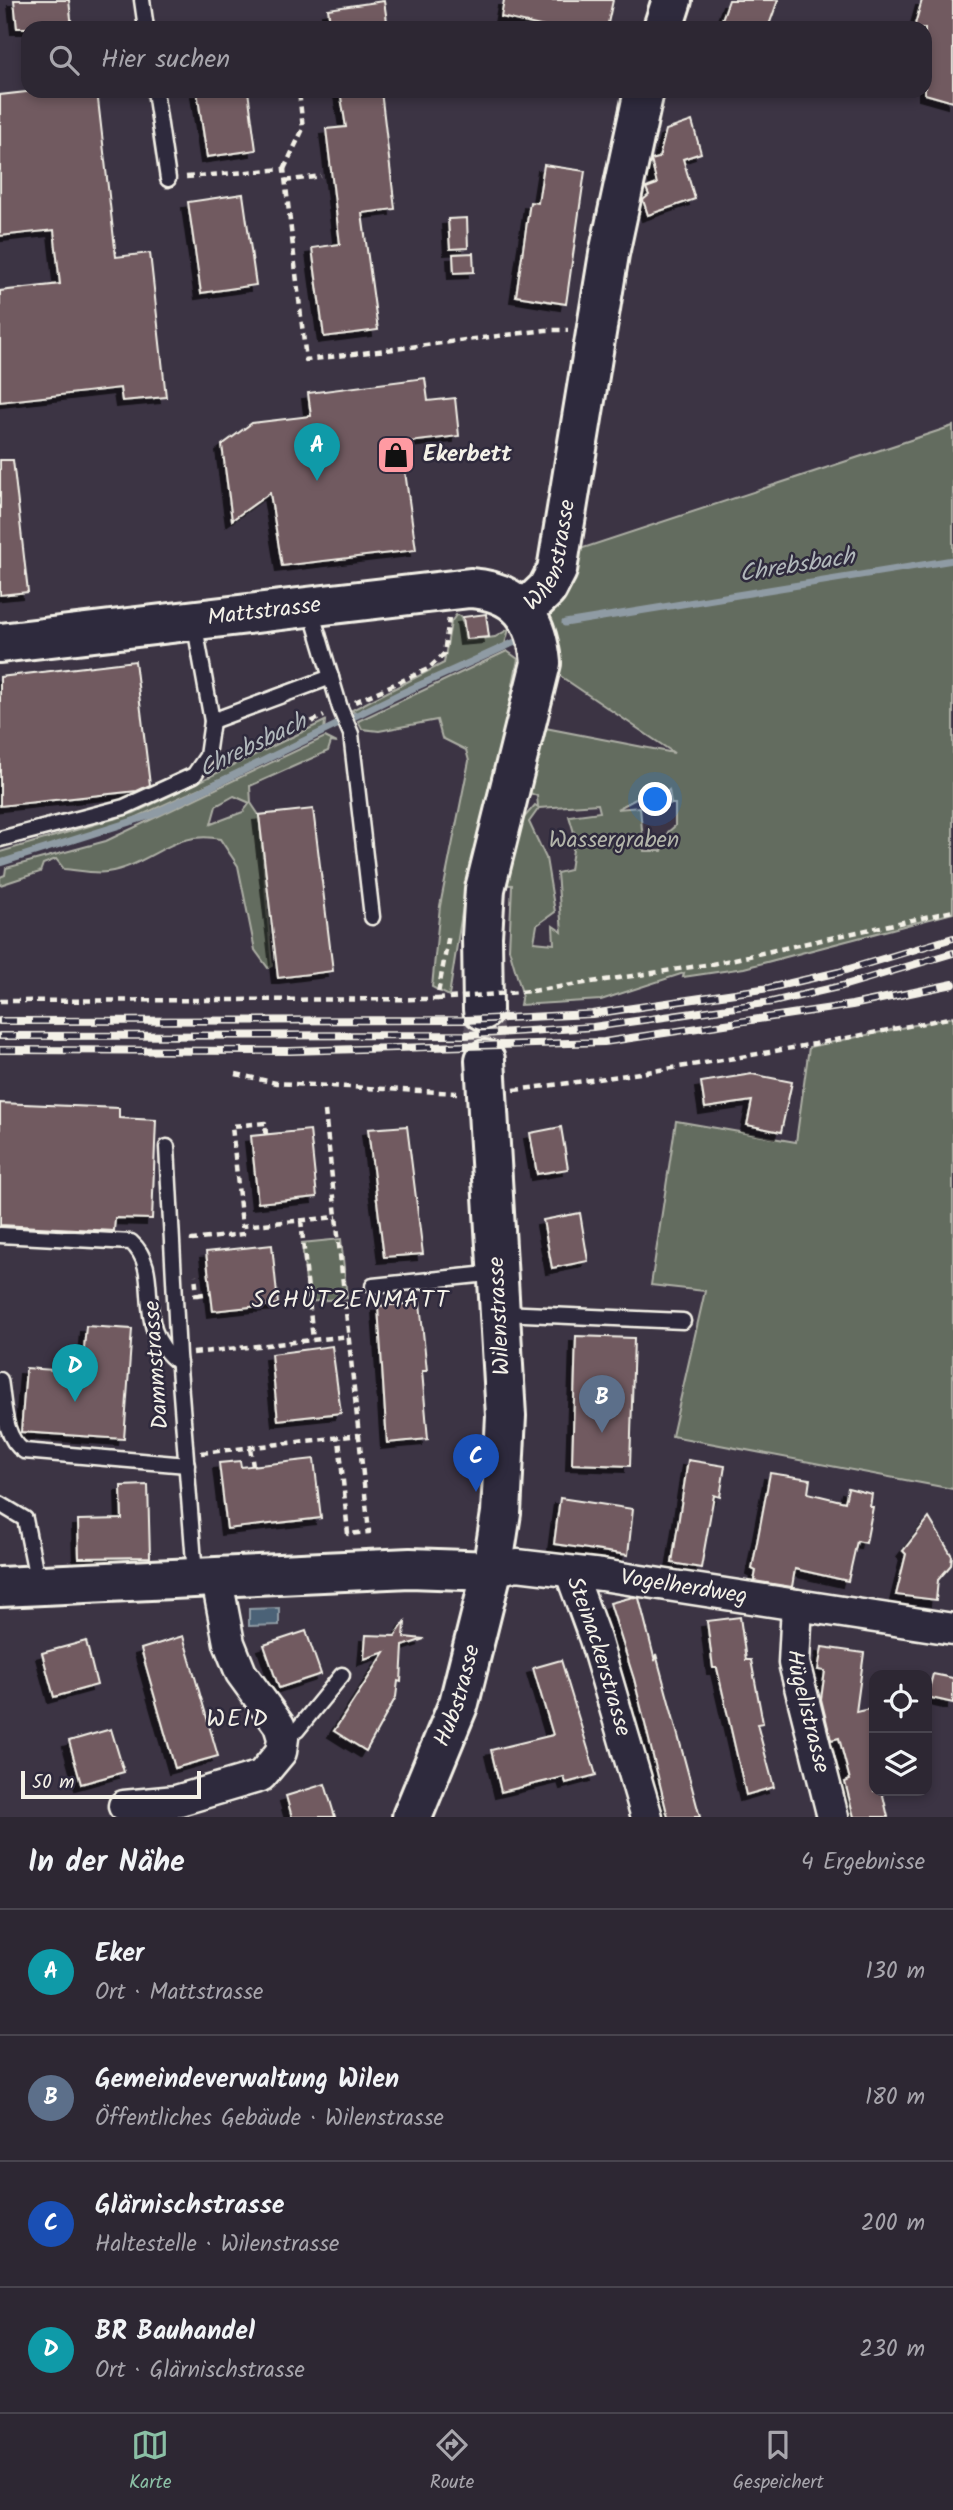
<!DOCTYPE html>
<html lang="de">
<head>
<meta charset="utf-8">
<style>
	body { margin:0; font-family:Kalam,sans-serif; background:#352f3b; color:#f1f3f6 }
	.controls { position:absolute; right:21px; bottom:21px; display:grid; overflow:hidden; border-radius:14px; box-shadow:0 4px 10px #0003 }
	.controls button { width:63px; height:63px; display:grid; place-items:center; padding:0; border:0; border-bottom:2px solid #48444e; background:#2d2733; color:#f1f3f6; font:35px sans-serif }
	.scale { position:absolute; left:21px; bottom:18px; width:180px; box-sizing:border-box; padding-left:7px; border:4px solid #f4f1e8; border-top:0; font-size:19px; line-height:24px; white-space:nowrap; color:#f4f1e8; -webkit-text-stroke:5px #2f2a3d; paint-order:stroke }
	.you { position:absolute; left:656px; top:800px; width:24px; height:24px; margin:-18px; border:5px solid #fff; border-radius:50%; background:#1a73e8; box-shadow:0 0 0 10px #1a73e833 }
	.badge { display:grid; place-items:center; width:46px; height:46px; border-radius:50%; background:#8abfa5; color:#fff; font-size:23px; font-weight:700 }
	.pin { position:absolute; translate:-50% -58px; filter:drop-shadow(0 2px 4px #0008) }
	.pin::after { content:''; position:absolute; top:37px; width:24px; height:21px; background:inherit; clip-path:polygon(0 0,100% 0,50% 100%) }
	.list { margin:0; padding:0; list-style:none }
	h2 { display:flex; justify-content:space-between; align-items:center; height:91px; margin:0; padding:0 28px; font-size:30px }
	h2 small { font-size:23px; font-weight:400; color:#a7a5ac }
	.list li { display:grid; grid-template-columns:46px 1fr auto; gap:21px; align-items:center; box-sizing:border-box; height:126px; padding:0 28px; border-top:2px solid #48444e }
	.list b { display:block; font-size:26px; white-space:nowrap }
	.list p { margin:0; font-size:23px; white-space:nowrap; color:#a7a5ac }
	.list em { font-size:23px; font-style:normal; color:#a7a5ac }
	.icon { flex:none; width:38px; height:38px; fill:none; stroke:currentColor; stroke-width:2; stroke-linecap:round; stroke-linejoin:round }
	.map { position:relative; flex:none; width:953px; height:1817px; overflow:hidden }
	.search { position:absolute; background:#2d2733; box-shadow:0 4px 10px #0003; left:21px; right:21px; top:21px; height:77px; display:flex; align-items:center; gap:18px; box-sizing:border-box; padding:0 24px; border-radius:21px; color:#a7a5ac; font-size:26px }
	.sheet { height:595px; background:#2d2733 }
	nav { display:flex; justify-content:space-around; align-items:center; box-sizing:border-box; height:98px; border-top:2px solid #48444e; background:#2d2733; font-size:19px; color:#a7a5ac }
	nav a { display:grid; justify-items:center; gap:4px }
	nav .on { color:#8abfa5 }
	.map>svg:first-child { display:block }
	.green { fill:#646c5f; stroke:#acaea4; stroke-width:2; fill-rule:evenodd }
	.water { fill:#4c6277; stroke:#8f9ba4; stroke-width:2 }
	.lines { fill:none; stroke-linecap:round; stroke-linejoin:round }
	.stream { stroke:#8f9ba4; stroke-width:7 }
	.building { fill:#715a60; stroke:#f4f1e8; stroke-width:2; filter:url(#shadow) }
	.secondary-tunnel { stroke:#58505d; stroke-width:38; stroke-dasharray:38 19; stroke-linecap:butt }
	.lane-casing { stroke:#f4f1e8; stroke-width:19 }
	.street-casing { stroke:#f4f1e8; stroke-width:35 }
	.secondary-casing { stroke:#f4f1e8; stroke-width:44 }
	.path { stroke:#f4f1e8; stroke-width:4.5; stroke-dasharray:7 5; stroke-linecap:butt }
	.lane { stroke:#2f2a3d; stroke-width:14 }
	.street { stroke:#2f2a3d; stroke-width:30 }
	.secondary { stroke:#2f2a3d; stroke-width:38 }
	.rail-casing { stroke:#f4f1e8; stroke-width:8 }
	.rail { stroke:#2f2a3d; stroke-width:5; stroke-dasharray:16; stroke-linecap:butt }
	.path-bridge { stroke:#f4f1e8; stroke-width:4.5; stroke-dasharray:7 5; stroke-linecap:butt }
	.labels { text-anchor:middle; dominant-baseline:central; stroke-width:5; stroke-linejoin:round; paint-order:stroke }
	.poi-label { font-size:23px; font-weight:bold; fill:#f4f1e8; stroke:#2f2a3d; text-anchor:start }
	.street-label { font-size:23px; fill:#f4f1e8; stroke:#2f2a3d }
	.park-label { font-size:23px; fill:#b3b5aa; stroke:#2f2a3d }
	.water-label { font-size:24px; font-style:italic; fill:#b1b8bb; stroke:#2f2a3d }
	.neighbourhood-label { font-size:24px; letter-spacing:2px; fill:#f4f1e8; stroke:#2f2a3d }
</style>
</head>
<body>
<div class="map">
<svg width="953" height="1817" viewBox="0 0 953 1817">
	<defs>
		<filter id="shadow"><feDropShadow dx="-6" dy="6" stdDeviation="0" flood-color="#0009"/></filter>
	</defs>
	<rect width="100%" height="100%" fill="#3c3444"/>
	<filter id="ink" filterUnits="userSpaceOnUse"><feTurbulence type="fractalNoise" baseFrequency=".0143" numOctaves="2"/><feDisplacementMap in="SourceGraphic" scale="14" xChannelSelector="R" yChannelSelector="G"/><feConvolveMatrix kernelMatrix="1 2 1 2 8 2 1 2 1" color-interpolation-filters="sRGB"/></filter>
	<g filter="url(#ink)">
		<!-- green -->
		<g class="green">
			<path d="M953,426V913L744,968L683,977L684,973L601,1000L520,1005L522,993L509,949L512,885L495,884L510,825L523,819L535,805L538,807L537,796L523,790L540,727L674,753L541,663L540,644L574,551ZM669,790L671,804H675V826L668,832L662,851H644L640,807L617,809L647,793L662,796ZM598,804L600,812L569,816L575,836L570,870L557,873L562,932L553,926L554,944L534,942L537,925L555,912L546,858L529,822L539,808Z"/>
			<path d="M456,615L461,616L465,641L495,637L509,629L505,644L357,716L352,710L444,663L451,622Z"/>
			<path d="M507,651L518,659L499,757L469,868L449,996L432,987L440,906L469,761L466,750L442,738L437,720L379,731L362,729L358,721Z"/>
			<path d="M325,721L324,731L319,734L113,828L0,863V852L134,813Z"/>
			<path d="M325,737L337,743L331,742L328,751L250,786L251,803L259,815L272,966L268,968L255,950L238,866L220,839C173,829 150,866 107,872C94,874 77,870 64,869L56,859L43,864L40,872L0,885V877L5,875L6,868L106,841ZM234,796L250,803L243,812L211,824L216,806Z"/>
			<path d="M953,1017V1489L672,1436L705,1291L651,1285L676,1121L796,1142L809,1047Z"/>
			<path d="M341,1239L347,1298L308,1302L302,1243Z"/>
		</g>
		<!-- water -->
		<path class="water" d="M279,1608V1625L249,1626V1609Z"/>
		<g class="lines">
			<!-- stream -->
			<g class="stream">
				<path d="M565,623L953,560"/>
				<path d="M0,863L152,815L400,694L515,642"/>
			</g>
		</g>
		<!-- building -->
		<g class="building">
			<path d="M14,0H69L72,28H17Z"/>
			<path d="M504,0H613L607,28H549L501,17Z"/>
			<path d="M729,0H778L768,28H719Z"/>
			<path d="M922,0H953V102L925,94V28H914Z"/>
			<path d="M384,1L388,28H331L328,9Z"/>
			<path d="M35,91H97L116,257L150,253L166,397L122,401L120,388L0,402V291L60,284L54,230L0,236V95Z"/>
			<path d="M197,91H248L256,150L207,157Z"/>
			<path d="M340,91H381L395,209L362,213L378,330L324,337L312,248L340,244L326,129L346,127Z"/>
			<path d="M692,121L701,153L683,159L695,199L648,215L643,200L649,195L646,188L657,184L651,160L659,158L666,130Z"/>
			<path d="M544,165L585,171L566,304L516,296L530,202L538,203Z"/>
			<path d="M243,194L256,285L201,293L188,202Z"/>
			<path d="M467,218L468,248L450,249L448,219Z"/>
			<path d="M473,253L474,272L454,273L453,254Z"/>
			<path d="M425,378L428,401L455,398L459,436L401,443L416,550L282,566L270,493L232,520L222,445L252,423L311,416L308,393Z"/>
			<path d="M0,460H13L28,592L0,595Z"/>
			<path d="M486,614L489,637L466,639L463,617Z"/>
			<path d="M135,661L150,785L137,791L0,806V677Z"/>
			<path d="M313,809L333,971L278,978L259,815Z"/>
			<path d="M752,1074L792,1082L781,1132L747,1125L752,1101L705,1108L701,1082Z"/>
			<path d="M0,1103L119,1108V1118L156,1120L152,1219L115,1218L114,1231L0,1225Z"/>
			<path d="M407,1126L423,1254L384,1257L368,1129Z"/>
			<path d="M561,1127L568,1169L537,1174L530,1133Z"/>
			<path d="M310,1130L317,1197L258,1203L251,1136Z"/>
			<path d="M580,1213L588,1261L552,1268L543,1220Z"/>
			<path d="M272,1245L278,1304L213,1311L206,1252Z"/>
			<path d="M420,1303L427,1371H422L428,1439L387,1443L378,1306Z"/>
			<path d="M86,1326L132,1329L124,1439L21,1432L26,1368L82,1372Z"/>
			<path d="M576,1336L634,1338L630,1466L572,1464Z"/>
			<path d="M332,1346L341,1413L278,1420L271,1354Z"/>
			<path d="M314,1459L321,1518L227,1529L219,1463L240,1461L241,1467Z"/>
			<path d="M688,1460L725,1466L720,1497L714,1495L701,1568L672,1563Z"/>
			<path d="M770,1473L810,1479L808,1493L845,1502L848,1488L872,1494L870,1507H873L866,1543L857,1541L848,1581L795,1569L792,1587L754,1581L756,1571L752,1569Z"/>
			<path d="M148,1485L150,1557L79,1558L78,1520L122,1519L121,1486Z"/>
			<path d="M560,1498L633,1509L628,1555L554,1544Z"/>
			<path d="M929,1518L952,1556L951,1565L938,1580L936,1600L896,1595L906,1554L903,1551Z"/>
			<path d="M633,1597L639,1598L655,1661L656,1654L700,1817H668L634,1679L610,1603Z"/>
			<path d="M740,1617L746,1660H751L763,1723L757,1724L774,1787L746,1795L717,1668H713L707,1621Z"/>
			<path d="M405,1622L404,1637L424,1639L403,1646L401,1682L398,1681L396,1697L366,1751L334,1731L385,1652L364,1659L366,1635L395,1636Z"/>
			<path d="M306,1631L321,1674L279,1688L264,1645Z"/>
			<path d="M183,1636L218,1756L175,1768L141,1649Z"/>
			<path d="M86,1641L97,1685L54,1697L42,1653Z"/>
			<path d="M822,1647L864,1653L856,1712L874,1708V1791H882L888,1817H854L845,1782L850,1780L839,1738L831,1740L821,1699L825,1671L818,1670Z"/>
			<path d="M561,1660L596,1775L566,1783L564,1777L501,1792L491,1750L553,1735L533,1668Z"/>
			<path d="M933,1674L953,1678V1703L927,1697Z"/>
			<path d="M111,1729L124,1772L81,1784L69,1741Z"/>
			<path d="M325,1784L335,1817H292L286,1796Z"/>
		</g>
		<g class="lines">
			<!-- secondary-tunnel -->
			<path class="secondary-tunnel" d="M483,1010L485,1060"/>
			<defs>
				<g id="lane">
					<path d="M142,0L146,28"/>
					<path d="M155,91L168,179"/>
					<path d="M310,607L340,708L351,734L372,917"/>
					<path d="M212,721L331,677"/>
					<path d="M0,839L124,807L194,775L207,756L212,721L194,621"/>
					<path d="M167,1147L178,1355L195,1575"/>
					<path d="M0,1235L131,1242C166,1273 129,1326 179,1363"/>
					<path d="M373,1286L497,1273"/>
					<path d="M502,1313L683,1321"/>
					<path d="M0,1380C4,1402 3,1438 24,1451L187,1465"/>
					<path d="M0,1504L25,1519L38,1584"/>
					<path d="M283,1738L297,1730L342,1675"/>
				</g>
				<g id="street">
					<path id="s1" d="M492,1571L517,1565L602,1575L953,1629"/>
					<path id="s2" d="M571,1573L595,1639L647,1817"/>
					<path id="s3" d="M797,1605L794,1663L833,1817"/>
					<path d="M124,1806L176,1801L261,1776L281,1752L283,1738L279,1725L241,1673L229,1643L217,1580"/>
				</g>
				<g id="secondary">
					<path d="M663,28L672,0"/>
					<path id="s4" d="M524,611L547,589L557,570L609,254L644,91"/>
					<path id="s5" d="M0,643L470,588C517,591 537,618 541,663L485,889L482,936L483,1010"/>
					<path d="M0,1587L410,1568L492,1571"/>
					<path id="s6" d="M412,1817L459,1703L492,1571L501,1513L506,1416L485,1060"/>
				</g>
			</defs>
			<!-- lane casing -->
			<use href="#lane" class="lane-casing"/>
			<!-- street casing -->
			<use href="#street" class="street-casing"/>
			<!-- secondary casing -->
			<use href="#secondary" class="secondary-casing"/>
			<!-- path -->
			<g class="path">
				<path d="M284,169L303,129L299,91"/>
				<path d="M186,177L284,169L306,360L546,330H568"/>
				<path d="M285,181L321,176"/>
				<path d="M355,702L428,669L444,654L449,618"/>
				<path d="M224,761L324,716"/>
				<path d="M532,991L712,964L953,911"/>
				<path d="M0,1001L437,999L449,934"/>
				<path d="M236,1074L276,1083L457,1093"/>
				<path d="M514,1090C662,1072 807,1047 953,1017"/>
				<path d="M325,1111L369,1532L348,1534L339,1438"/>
				<path d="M266,1135L265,1123L232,1126L242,1226L337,1217"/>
				<path d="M301,1220L313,1340"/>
				<path d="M192,1242V1240L243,1234L242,1226"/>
				<path d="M193,1295H197L195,1275"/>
				<path d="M197,1295L211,1293"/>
				<path d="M193,1353L349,1336"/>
				<path d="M250,1448L253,1466"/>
				<path d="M201,1453L359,1435"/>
			</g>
			<!-- lane -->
			<use href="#lane" class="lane"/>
			<!-- street -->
			<use href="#street" class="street"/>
			<!-- secondary -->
			<use href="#secondary" class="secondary"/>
			<defs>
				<g id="rail">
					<path d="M0,1021L465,1020L592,1014L769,988L839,972L953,938"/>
					<path d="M0,1036L466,1035L593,1027L772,1002L842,986L953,953"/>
					<path d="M0,1050L290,1051L604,1042L852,1005L953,984"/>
				</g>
			</defs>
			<!-- rail casing -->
			<use href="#rail" class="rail-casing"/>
			<!-- rail -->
			<use href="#rail" class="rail"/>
			<!-- path-bridge -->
			<path class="path-bridge" d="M437,999L532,991"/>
		</g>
	</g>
	<!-- icons -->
	<defs>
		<symbol id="shop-square" viewBox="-11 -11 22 22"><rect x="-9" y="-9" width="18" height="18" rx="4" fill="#ff9aa2" stroke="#2f2a3d"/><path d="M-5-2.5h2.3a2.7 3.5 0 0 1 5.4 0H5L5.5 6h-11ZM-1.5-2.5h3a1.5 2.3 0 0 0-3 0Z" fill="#111"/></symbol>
	</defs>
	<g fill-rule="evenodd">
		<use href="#shop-square" x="374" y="433" width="44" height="44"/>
	</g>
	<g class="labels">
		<!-- poi labels -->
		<g class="poi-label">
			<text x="423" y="455">Ekerbett</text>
		</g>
		<!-- street labels -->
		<g class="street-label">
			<text stroke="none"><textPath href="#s4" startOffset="65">Wilenstrasse</textPath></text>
			<text stroke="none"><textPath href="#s5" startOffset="266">Mattstrasse</textPath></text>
			<text transform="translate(500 1316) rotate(-93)">Wilenstrasse</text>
			<text transform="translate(157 1365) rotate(-94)">Dammstrasse</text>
			<text stroke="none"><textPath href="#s1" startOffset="194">Vogelherdweg</textPath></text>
			<text stroke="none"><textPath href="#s2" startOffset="88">Steinackerstrasse</textPath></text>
			<text stroke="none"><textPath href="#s6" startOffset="130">Hubstrasse</textPath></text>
			<text stroke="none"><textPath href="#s3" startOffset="108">Hügelistrasse</textPath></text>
		</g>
		<!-- park labels -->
		<g class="park-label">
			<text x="614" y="841">Wassergraben</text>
		</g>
		<!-- water labels -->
		<g class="water-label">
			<text transform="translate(797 566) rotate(-9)">Chrebsbach</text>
			<text transform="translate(253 746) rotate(-26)">Chrebsbach</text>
		</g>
		<!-- neighbourhood labels -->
		<g class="neighbourhood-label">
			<text x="351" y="1300">SCHÜTZENMATT</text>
			<text x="238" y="1719">WEID</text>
		</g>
	</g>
</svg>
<div class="controls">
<button><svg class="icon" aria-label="locate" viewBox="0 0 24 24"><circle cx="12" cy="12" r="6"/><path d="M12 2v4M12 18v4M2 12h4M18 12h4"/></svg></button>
<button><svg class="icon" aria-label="layers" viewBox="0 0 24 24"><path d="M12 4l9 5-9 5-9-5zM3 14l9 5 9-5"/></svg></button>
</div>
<div class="scale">50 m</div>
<div class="you"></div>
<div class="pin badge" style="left:317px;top:481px;background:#0f9aa8">A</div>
<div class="pin badge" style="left:602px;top:1433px;background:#5c6f8a">B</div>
<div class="pin badge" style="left:476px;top:1492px;background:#1a4fb4">C</div>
<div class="pin badge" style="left:75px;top:1402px;background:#0f9aa8">D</div>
<div class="search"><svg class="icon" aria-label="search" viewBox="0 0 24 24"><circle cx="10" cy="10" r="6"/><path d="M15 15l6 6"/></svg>Hier suchen</div>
</div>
<section class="sheet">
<h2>In der Nähe<small>4 Ergebnisse</small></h2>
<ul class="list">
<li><span class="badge" style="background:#0f9aa8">A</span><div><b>Eker</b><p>Ort · Mattstrasse</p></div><em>130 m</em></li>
<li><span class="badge" style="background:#5c6f8a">B</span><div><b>Gemeindeverwaltung Wilen</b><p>Öffentliches Gebäude · Wilenstrasse</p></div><em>180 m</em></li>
<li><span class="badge" style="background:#1a4fb4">C</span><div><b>Glärnischstrasse</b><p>Haltestelle · Wilenstrasse</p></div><em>200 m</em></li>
<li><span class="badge" style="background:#0f9aa8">D</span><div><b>BR Bauhandel</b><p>Ort · Glärnischstrasse</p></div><em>230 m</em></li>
</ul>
</section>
<nav>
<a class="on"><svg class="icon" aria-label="map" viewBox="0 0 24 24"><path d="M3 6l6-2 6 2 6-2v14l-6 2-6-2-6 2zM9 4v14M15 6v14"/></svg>Karte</a>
<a><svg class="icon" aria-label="directions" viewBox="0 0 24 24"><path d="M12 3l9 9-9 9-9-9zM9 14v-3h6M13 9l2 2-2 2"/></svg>Route</a>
<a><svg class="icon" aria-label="saved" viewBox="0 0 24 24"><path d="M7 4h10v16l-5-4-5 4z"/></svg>Gespeichert</a>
</nav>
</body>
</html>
